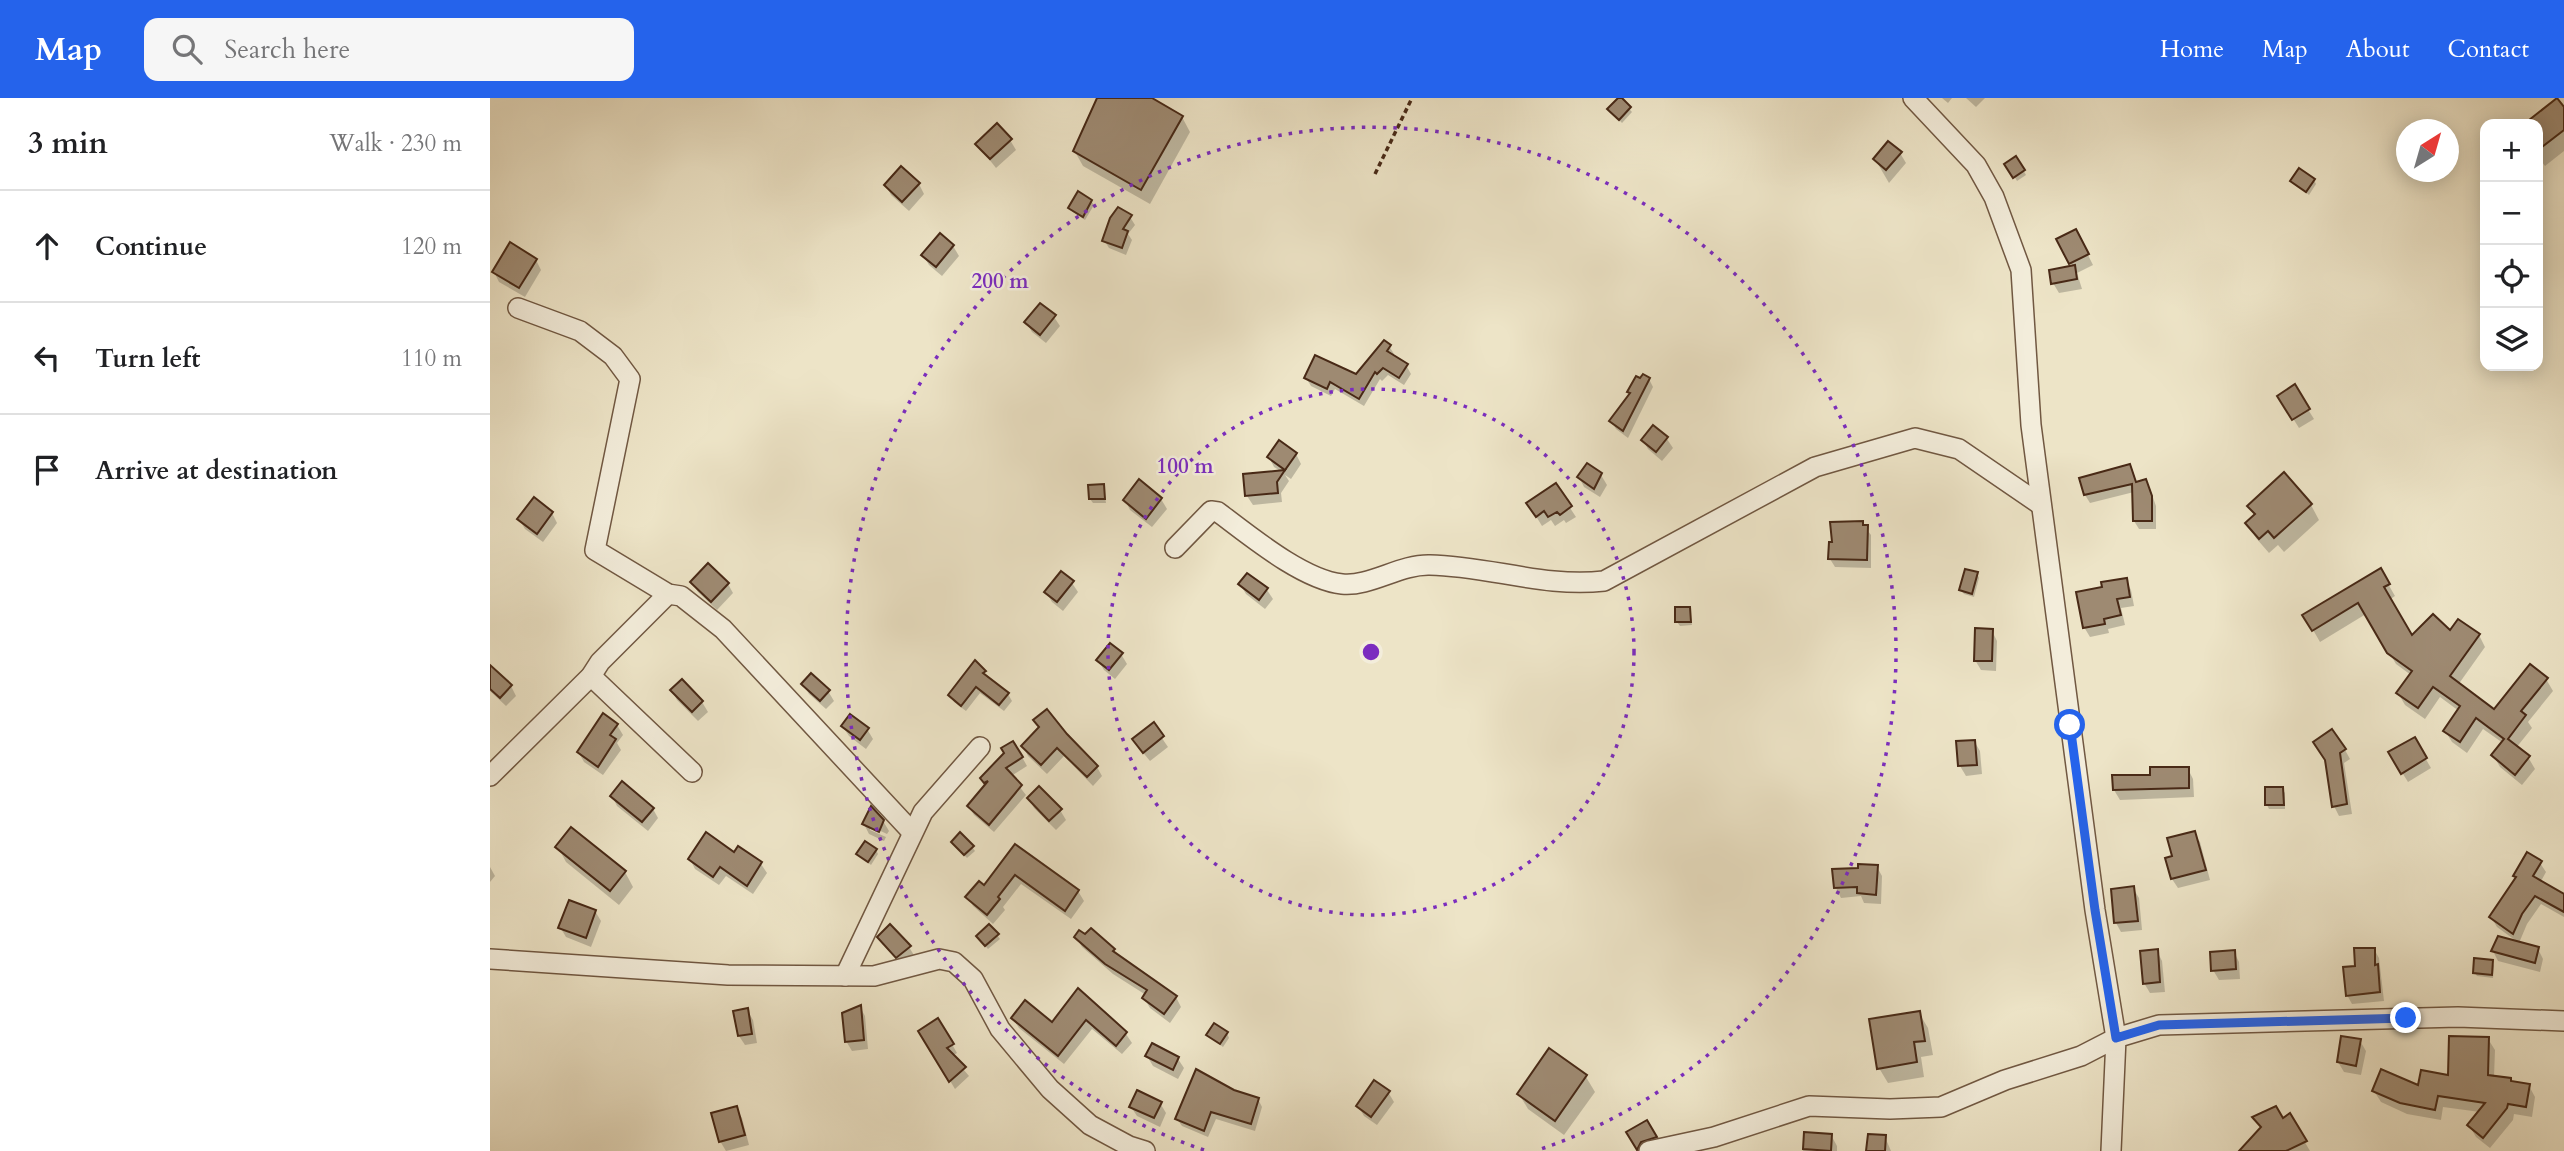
<!DOCTYPE html>
<html lang="en">
<head>
<meta charset="utf-8">
<style>
	body { margin:0; font-family:Cardo,serif; background:#f6f6f6; color:#202124 }
	.controls { position:absolute; right:21px; top:21px; display:grid; overflow:hidden; border-radius:14px; box-shadow:0 4px 18px #0003 }
	.controls button { width:63px; height:63px; display:grid; place-items:center; padding:0; border:0; border-bottom:2px solid #e0e0e0; background:#fff; color:#202124; font:35px sans-serif }
	.compass { position:absolute; left:1906px; top:21px; width:63px; height:63px; border-radius:50%; background:#fff; box-shadow:0 4px 18px #0003; rotate:37deg }
	.stop { position:absolute; width:21px; height:21px; margin:-16px; border:5px solid #2563eb; border-radius:50%; background:#fff }
	.stop.end { background:#2563eb; border-color:#fff; box-shadow:0 2px 7px #0008 }
	.list { margin:0; padding:0; list-style:none }
	h2 { display:flex; justify-content:space-between; align-items:center; height:91px; margin:0; padding:0 28px; font-size:30px }
	h2 small { font-size:23px; font-weight:400; color:#757577 }
	.list li { display:grid; grid-template-columns:46px 1fr auto; gap:21px; align-items:center; box-sizing:border-box; height:112px; padding:0 28px; border-top:2px solid #e0e0e0 }
	.list b { display:block; font-size:26px; white-space:nowrap }
	.list em { font-size:23px; font-style:normal; color:#757577 }
	.icon { flex:none; width:38px; height:38px; fill:none; stroke:currentColor; stroke-width:2; stroke-linecap:round; stroke-linejoin:round }
	.map { position:relative; flex:none; width:2074px; height:1053px; overflow:hidden }
	header { display:flex; align-items:center; gap:42px; box-sizing:border-box; height:98px; padding:0 35px; background:#2563eb; color:#fff }
	header strong { font-size:33px }
	nav { display:flex; gap:38px; margin-inline-start:auto; font-size:24px }
	.search { width:490px; height:63px; background:#f6f6f6; display:flex; align-items:center; gap:18px; box-sizing:border-box; padding:0 24px; border-radius:14px; color:#757577; font-size:26px }
	main { display:flex }
	aside { flex:1; background:#fff }
	.map>svg:first-child { display:block }
	.shadow { fill:#0003 }
	.building { fill:#9e8a72; stroke:#482916; stroke-width:2 }
	.lines { fill:none; stroke-linecap:round; stroke-linejoin:round }
	.minor-casing { stroke:#715842; stroke-width:22 }
	.path { stroke:#482916; stroke-width:3.5; stroke-dasharray:5 3.5; stroke-linecap:butt }
	.minor { stroke:#f3eddb; stroke-width:19 }
	.route { stroke:#2563eb; stroke-width:9 }
	.ring { fill:none; stroke:#7b2cbf; stroke-width:3.5; stroke-dasharray:3.5 7 }
	.centre { fill:#7b2cbf; stroke:#f3eddb; stroke-width:3.5 }
	.ring-label { font-size:21px; text-anchor:middle; font-weight:bold; fill:#7b2cbf; stroke:#f3eddb; stroke-width:5; stroke-linejoin:round; paint-order:stroke }
</style>
</head>
<body>
<header>
<strong>Map</strong>
<div class="search"><svg class="icon" aria-label="search" viewBox="0 0 24 24"><circle cx="10" cy="10" r="6"/><path d="M15 15l6 6"/></svg>Search here</div>
<nav><a>Home</a><a>Map</a><a>About</a><a>Contact</a></nav>
</header>
<main>
<aside>
<h2>3 min<small>Walk · 230 m</small></h2>
<ul class="list">
<li><svg class="icon" aria-label="ahead" viewBox="0 0 24 24"><path d="M12 20V5M6 11l6-6 6 6"/></svg><div><b>Continue</b></div><em>120 m</em></li>
<li><svg class="icon" aria-label="left" viewBox="0 0 24 24"><path d="M17 20v-9H6M10 6l-5 5 5 5"/></svg><div><b>Turn left</b></div><em>110 m</em></li>
<li><svg class="icon" aria-label="arrive" viewBox="0 0 24 24"><path d="M6 21V4h12l-3 4 3 4H6"/></svg><div><b>Arrive at destination</b></div></li>
</ul>
</aside>
<div class="map">
<svg width="2074" height="1053" viewBox="0 0 2074 1053">
	<rect width="100%" height="100%" fill="#ede4c7"/>
	<filter id="stains"><feTurbulence type="fractalNoise" baseFrequency=".00286" numOctaves="4"/><feColorMatrix values="0 0 0 0 .2 0 0 0 0 .09 0 0 0 0 .02 0 0 0 .5 -.17"/></filter>
	<radialGradient id="worn" r=".72"><stop offset=".6" stop-color="#630" stop-opacity="0"/><stop offset="1" stop-color="#630" stop-opacity=".3"/></radialGradient>
	<!-- shadow -->
	<g class="shadow">
		<path d="M609,0H648L692,19L700,34L660,106L593,68L584,52Z"/>
		<path d="M1452,0H1462L1458,5Z"/>
		<path d="M1476,0H1495L1486,9Z"/>
		<path d="M1130,1L1142,14L1132,25L1120,12Z"/>
		<path d="M2067,2L2074,11V53L2055,68L2048,59V26H2037Z"/>
		<path d="M520,42L526,52L506,70L487,46Z"/>
		<path d="M1410,55L1416,65L1399,85L1385,61Z"/>
		<path d="M1526,60L1536,77L1527,83L1517,66Z"/>
		<path d="M1824,82L1826,86L1819,97L1802,83Z"/>
		<path d="M429,86L434,96L419,113L401,97L396,87Z"/>
		<path d="M601,103L604,107L595,122L583,114L580,110Z"/>
		<path d="M640,119L645,127L638,136L642,142L636,157L619,150L614,142Z"/>
		<path d="M450,138L463,148L469,158L452,178L439,167L433,157Z"/>
		<path d="M1568,141L1591,143L1603,167L1587,175L1592,191L1569,195L1563,185L1583,169Z"/>
		<path d="M46,162L51,172L35,199L9,184L4,174Z"/>
		<path d="M564,219L570,228L556,245L542,234L536,224Z"/>
		<path d="M899,248L904,256L903,259L916,267L921,276L914,287L898,277L892,283L890,281L874,308L845,291L841,298L821,288L816,280L866,278Z"/>
		<path d="M1159,281L1163,289L1138,340L1126,331L1121,323L1151,283Z"/>
		<path d="M1804,289L1824,321L1809,330L1789,298Z"/>
		<path d="M1163,329L1177,341L1183,350L1172,363L1158,351L1153,342Z"/>
		<path d="M806,356L811,366L801,381L795,377L799,383L791,395L792,404L763,407L757,398L792,374L784,369L779,359Z"/>
		<path d="M1640,368L1647,386L1655,383L1660,391L1666,408V431H1649L1644,423V394L1600,405L1595,397Z"/>
		<path d="M1111,377L1117,387L1110,399L1094,389L1089,379Z"/>
		<path d="M649,384L671,401L677,411L662,429L640,412L635,402Z"/>
		<path d="M613,387L616,405H603L600,401Z"/>
		<path d="M1065,387L1086,419L1076,425L1074,422L1065,428L1061,422L1052,428L1044,415Z"/>
		<path d="M1821,407L1829,422L1794,454L1788,447L1779,455L1766,440L1757,425L1765,418L1759,408Z"/>
		<path d="M62,415L67,425L53,444L35,431L29,421Z"/>
		<path d="M1372,425L1381,437V470L1345,469L1340,461Z"/>
		<path d="M1890,472L1905,498L1899,502L1922,540L1960,535L1989,537L1995,549L1968,587L2004,613L2056,581L2063,593L2038,624L2042,630L2026,650L2038,659L2045,671L2032,687L2010,669L2003,657L2013,645L1993,631L1977,655L1962,644L1955,633L1969,613L1950,599L1935,621L1915,607L1908,595L1921,577L1906,566L1876,516L1830,544L1815,518Z"/>
		<path d="M1487,475L1489,480L1484,499L1474,496L1471,492Z"/>
		<path d="M758,477L777,492L783,501L775,511L756,496L750,486Z"/>
		<path d="M1636,482L1641,492L1644,508L1631,510L1635,527L1618,531L1619,535L1600,539L1594,529L1614,491Z"/>
		<path d="M202,484L238,486L243,495L227,512L208,494Z"/>
		<path d="M582,485L588,494L573,513L562,504L556,494Z"/>
		<path d="M1199,511L1202,527L1190,528L1187,524Z"/>
		<path d="M1502,533L1507,543L1506,573L1491,572L1485,562Z"/>
		<path d="M631,556L637,566L625,581L614,572L608,562Z"/>
		<path d="M0,569L21,588L26,598L16,608L0,593Z"/>
		<path d="M494,574L498,581L518,596L522,603L514,613L490,595L476,613L464,604L460,597Z"/>
		<path d="M192,583L212,604L218,614L208,623L187,602L182,593Z"/>
		<path d="M313,586L338,593L344,603L336,611L319,596Z"/>
		<path d="M127,627L133,637L127,645L131,652L113,677L94,664L89,655Z"/>
		<path d="M663,627L678,649L660,663L650,651Z"/>
		<path d="M353,629L377,631L383,641L376,651L359,638Z"/>
		<path d="M576,638L607,669L612,678L603,688L574,658L557,676L538,658L533,648Z"/>
		<path d="M1924,641L1941,670L1918,684L1900,655Z"/>
		<path d="M1484,643L1490,653L1492,676L1476,678L1470,668L1468,645Z"/>
		<path d="M1855,652L1860,661L1854,665L1862,716L1849,718L1844,708L1837,664Z"/>
		<path d="M532,659L537,668L521,678L536,697L504,734L484,717L479,709L496,688L492,680Z"/>
		<path d="M1698,671L1703,681L1704,699L1630,702L1624,692L1662,678Z"/>
		<path d="M1792,691L1795,695V711H1779L1777,707Z"/>
		<path d="M122,698L163,711L168,720L158,733L127,708Z"/>
		<path d="M539,700L570,712L576,722L566,732L544,710Z"/>
		<path d="M393,723L399,733L397,736L380,728V732L396,739L394,743L379,736L374,726Z"/>
		<path d="M1704,735L1710,744L1720,782L1688,790L1682,781L1677,761L1684,760Z"/>
		<path d="M465,748L482,749L485,753L477,760Z"/>
		<path d="M68,749L135,774L143,789L129,807L76,764Z"/>
		<path d="M526,749L588,793L594,803L581,821L531,786L513,809L515,812L503,826L483,808L478,799L494,790Z"/>
		<path d="M249,751L271,766L277,775L263,796L236,778L229,787L205,771L200,761L245,757Z"/>
		<path d="M386,752L388,756L381,767L368,756Z"/>
		<path d="M2050,765L2056,774L2050,785L2074,798V819L2051,806L2037,826L2029,845L2007,829L2001,819L2027,781L2025,778Z"/>
		<path d="M0,769L5,778L0,784Z"/>
		<path d="M1387,769L1392,778L1391,806L1374,805L1371,798L1351,800L1346,790Z"/>
		<path d="M1643,790L1649,800L1652,832L1631,834L1626,825Z"/>
		<path d="M105,813L111,823L101,849L76,839L70,829Z"/>
		<path d="M507,837L510,841L498,851L490,842Z"/>
		<path d="M586,839L624,852L628,859L686,899L691,909L680,925L660,910L654,900L656,897L623,876L592,849Z"/>
		<path d="M389,840L419,849L425,859L412,868Z"/>
		<path d="M1884,851L1889,860L1894,903L1862,906L1857,897L1866,870Z"/>
		<path d="M2048,851L2053,861L2050,874L2008,863L2003,853Z"/>
		<path d="M1667,853L1672,863L1675,894L1660,895L1654,885Z"/>
		<path d="M1744,854L1749,864L1750,881L1729,882L1723,872Z"/>
		<path d="M2002,863L2004,868L2003,880L1987,878L1984,874Z"/>
		<path d="M588,893L636,936L642,945L632,956L602,931L574,966L529,930L523,921L562,926Z"/>
		<path d="M370,909L375,918L378,951L362,953L356,943Z"/>
		<path d="M257,912L263,922L267,945L255,947L249,938Z"/>
		<path d="M1429,915L1438,930L1443,957L1431,959L1434,979L1398,985L1389,970Z"/>
		<path d="M448,922L467,955L462,958L479,978L465,991L430,933Z"/>
		<path d="M737,935L739,940L733,949L718,937Z"/>
		<path d="M1998,941L2005,952L2004,979L2039,988L2045,999L2042,1019L2024,1016L2023,1022L2000,1050L1986,1039L1979,1027L1990,1014L1953,1009L1951,1022L1917,1016L1891,1004L1884,993L1929,990L1960,979Z"/>
		<path d="M1870,943L1876,953L1871,977L1854,974L1848,964Z"/>
		<path d="M1060,953L1096,979L1105,994L1074,1037L1038,1011L1029,996Z"/>
		<path d="M657,958L688,961L694,970L688,981L663,968Z"/>
		<path d="M743,994L768,1001L772,1009L765,1033L726,1021L718,1039L692,1028L687,1021Z"/>
		<path d="M898,994L904,1004L887,1027L874,1018L868,1008Z"/>
		<path d="M670,1005L676,1015L670,1029L647,1018L641,1009Z"/>
		<path d="M246,1010L252,1020L259,1047L236,1053L230,1043Z"/>
		<path d="M1799,1017L1820,1053H1760L1771,1031L1765,1020L1793,1022Z"/>
		<path d="M1156,1024L1171,1049L1149,1053L1139,1035Z"/>
		<path d="M1315,1036L1341,1037L1347,1048V1053H1313Z"/>
		<path d="M1395,1039L1401,1053H1378Z"/>
	</g>
	<!-- building -->
	<g class="building">
		<path d="M607,0H662L693,18L651,92L583,53Z"/>
		<path d="M1128,0H1132L1141,9L1129,22L1117,11Z"/>
		<path d="M2067,0L2074,9V32L2048,52V26H2034Z"/>
		<path d="M507,25L522,41L500,61L485,46Z"/>
		<path d="M1398,43L1412,54L1396,72L1383,61Z"/>
		<path d="M1526,58L1535,72L1523,80L1514,66Z"/>
		<path d="M411,68L430,85L412,104L394,87Z"/>
		<path d="M1809,70L1825,81L1816,94L1800,83Z"/>
		<path d="M588,93L602,102L593,119L578,110Z"/>
		<path d="M628,109L642,117L633,131L638,133L632,150L612,143L620,120Z"/>
		<path d="M1586,131L1599,156L1579,166L1566,141Z"/>
		<path d="M450,135L464,147L446,169L431,157Z"/>
		<path d="M20,144L47,161L29,190L2,174Z"/>
		<path d="M1585,167L1587,181L1561,186L1559,172Z"/>
		<path d="M550,205L566,217L550,237L534,224Z"/>
		<path d="M894,242L901,247L897,253L918,266L909,280L893,270L887,276L885,274L869,301L840,284L837,291L814,280L825,257L866,276Z"/>
		<path d="M1153,276L1160,280L1133,333L1119,323L1140,295L1137,294L1146,278L1150,280Z"/>
		<path d="M1805,286L1820,311L1802,322L1787,298Z"/>
		<path d="M1163,327L1178,339L1166,354L1151,342Z"/>
		<path d="M789,342L807,355L795,372L777,359Z"/>
		<path d="M1097,365L1112,375L1104,391L1087,379Z"/>
		<path d="M1640,366L1646,384L1656,381L1662,398V423H1643L1642,386L1594,397L1589,380Z"/>
		<path d="M795,372L787,384L788,395L755,398L753,376Z"/>
		<path d="M1794,374L1822,406L1784,440L1778,433L1769,441L1755,425L1765,416L1757,408Z"/>
		<path d="M649,381L672,400L656,421L633,402Z"/>
		<path d="M1066,385L1082,408L1070,417L1067,414L1058,419L1054,413L1046,419L1036,405Z"/>
		<path d="M614,386L615,401H599L598,387Z"/>
		<path d="M44,399L63,414L47,436L27,421Z"/>
		<path d="M1373,423V427H1378L1377,462L1338,461L1339,444H1342L1340,424Z"/>
		<path d="M218,465L239,485L221,504L200,484Z"/>
		<path d="M1891,470L1900,486L1894,489L1922,537L1943,516L1960,532L1968,521L1990,536L1960,578L2004,611L2040,566L2058,580L2031,613L2036,617L2018,641L2040,658L2025,677L2001,657L2014,641L1986,620L1970,644L1953,633L1970,608L1943,589L1928,610L1906,595L1922,573L1897,555L1868,505L1822,533L1812,517Z"/>
		<path d="M1475,471L1488,474L1482,496L1469,492Z"/>
		<path d="M571,473L584,483L567,504L554,494Z"/>
		<path d="M757,475L778,490L769,502L748,486Z"/>
		<path d="M1637,480L1640,499L1627,501L1631,517L1614,521L1615,526L1593,530L1586,494L1612,489L1611,484Z"/>
		<path d="M1185,509H1200L1201,524H1185Z"/>
		<path d="M1485,530L1503,531L1502,563H1484Z"/>
		<path d="M620,545L633,555L619,572L606,562Z"/>
		<path d="M485,562L496,573L493,575L519,595L509,607L486,589L471,608L458,597Z"/>
		<path d="M0,567L22,587L10,600L0,591Z"/>
		<path d="M321,575L340,592L330,603L311,586Z"/>
		<path d="M192,581L213,603L202,614L180,592Z"/>
		<path d="M557,611L577,636L608,668L597,679L567,650L551,667L531,648L549,629L543,622Z"/>
		<path d="M113,615L128,626L120,637L126,641L108,669L87,654Z"/>
		<path d="M360,616L379,630L370,642L351,628Z"/>
		<path d="M664,624L674,638L653,655L642,641Z"/>
		<path d="M1842,631L1856,651L1850,655L1857,706L1842,709L1835,662L1823,644Z"/>
		<path d="M1925,639L1937,660L1911,676L1898,654Z"/>
		<path d="M1485,642L1487,667L1468,668L1466,643Z"/>
		<path d="M523,643L533,659L516,670L532,687L499,727L477,708L498,683L494,685L490,680L514,655L511,650Z"/>
		<path d="M1660,669H1699V690L1623,692L1622,677H1660Z"/>
		<path d="M132,683L164,710L152,724L120,698Z"/>
		<path d="M549,688L572,711L559,723L537,700Z"/>
		<path d="M1775,689H1793L1794,707H1775Z"/>
		<path d="M381,708L394,722L389,734L372,726Z"/>
		<path d="M81,729L136,773L120,793L65,749Z"/>
		<path d="M1705,733L1716,772L1681,781L1675,760L1682,758L1677,740Z"/>
		<path d="M216,734L244,754L248,748L272,764L257,788L230,769L223,779L198,761Z"/>
		<path d="M470,734L484,748L474,757L461,744Z"/>
		<path d="M375,743L387,751L378,764L366,756Z"/>
		<path d="M525,746L589,792L575,813L525,777L508,799L510,801L497,817L475,799L489,783L494,787Z"/>
		<path d="M2037,754L2052,763L2043,778L2074,796V814L2045,798L2032,816L2023,836L1999,819L2026,779L2023,778Z"/>
		<path d="M1368,766L1388,767L1386,797L1367,795V789L1344,790L1342,771L1368,770Z"/>
		<path d="M1644,788L1648,823L1624,825L1621,791Z"/>
		<path d="M79,802L106,812L96,840L68,830Z"/>
		<path d="M400,826L421,848L406,860L387,839Z"/>
		<path d="M499,826L509,836L495,848L486,838Z"/>
		<path d="M601,830L625,851L623,853L687,898L674,916L652,900L657,892L615,866L584,839L589,832L595,836Z"/>
		<path d="M2008,838L2049,849L2045,865L2001,853Z"/>
		<path d="M1864,850H1885V867L1888,866L1890,894L1856,898L1853,869L1865,868Z"/>
		<path d="M1668,851L1670,884L1653,886L1650,853Z"/>
		<path d="M1745,852L1746,871L1721,873L1720,854Z"/>
		<path d="M1984,860L2003,862L2002,877L1983,875Z"/>
		<path d="M588,890L637,934L626,948L596,922L568,958L521,920L535,902L562,924Z"/>
		<path d="M371,907L374,942L355,944L352,915Z"/>
		<path d="M258,910L262,936L248,938L243,913Z"/>
		<path d="M1430,913L1435,943L1424,944L1427,964L1387,971L1379,921Z"/>
		<path d="M448,920L464,946L457,950L476,969L459,984L428,933Z"/>
		<path d="M724,925L738,934L730,946L716,937Z"/>
		<path d="M1851,938L1871,941L1866,968L1847,964Z"/>
		<path d="M1959,938L1999,939L1998,977L2021,980V983L2040,986L2036,1009L2018,1006L2017,1010L1993,1040L1977,1027L1995,1005L1948,998L1945,1012L1910,1005L1882,993L1891,971L1928,987L1931,972L1958,977Z"/>
		<path d="M662,945L689,959L683,972L655,958Z"/>
		<path d="M1059,950L1097,977L1065,1023L1027,996Z"/>
		<path d="M706,971L744,992L769,1000L761,1026L721,1014L714,1033L685,1021Z"/>
		<path d="M884,982L900,993L881,1019L866,1008Z"/>
		<path d="M647,992L672,1004L664,1020L639,1009Z"/>
		<path d="M247,1008L255,1037L229,1044L221,1015Z"/>
		<path d="M1786,1008L1793,1020L1800,1015L1817,1043L1796,1053H1749L1771,1029L1762,1019Z"/>
		<path d="M1157,1022L1167,1039L1151,1044L1147,1052L1136,1034Z"/>
		<path d="M1314,1034L1342,1036L1341,1053L1313,1051Z"/>
		<path d="M1378,1036L1396,1037L1395,1053H1376Z"/>
	</g>
	<g class="lines">
		<defs>
			<g id="minor">
				<path d="M28,210L90,233L123,258L140,281L105,452L178,496L191,498L233,531L422,734"/>
				<path d="M685,450L721,413L728,414C760,438 813,482 852,486C880,489 910,466 940,467C999,468 1055,490 1114,483L1325,369L1425,340L1469,351L1551,407"/>
				<path d="M101,578L202,674"/>
				<path d="M0,678L101,578L110,564L178,496"/>
				<path d="M0,861L238,877L384,878L449,861L464,864L483,881L510,931L560,991L600,1027L639,1048L655,1053"/>
				<path d="M355,878L433,714L490,649"/>
				<path d="M1159,1053L1224,1039L1319,1008L1400,1011L1451,1009L1515,982L1591,958L1626,940L1605,812L1541,327L1531,172L1504,99L1486,67L1423,0"/>
				<path d="M1621,1053L1626,940L1669,927L1968,919L2074,923"/>
			</g>
		</defs>
		<!-- minor casing -->
		<use href="#minor" class="minor-casing"/>
		<!-- path -->
		<path class="path" d="M885,76L922,0"/>
		<!-- minor -->
		<use href="#minor" class="minor"/>
	</g>
	<g class="lines">
		<!-- route -->
		<path class="route" d="M1580,627L1605,812L1626,940L1669,927L1916,920"/>
	</g>
	<!-- distance rings -->
	<g class="ring">
		<circle cx="881" cy="554" r="263"/>
		<path d="M714 1052A525 525 0 1 1 1048 1052"/>
	</g>
	<circle cx="881" cy="554" r="10" class="centre"/>
	<g class="ring-label">
		<text x="510" y="190">200 m</text>
		<text x="695" y="375">100 m</text>
	</g>
	<rect width="100%" height="100%" filter="url(#stains)"/>
	<rect width="100%" height="100%" fill="url(#worn)"/>
</svg>
<div class="controls">
<button>+</button>
<button>−</button>
<button><svg class="icon" aria-label="locate" viewBox="0 0 24 24"><circle cx="12" cy="12" r="6"/><path d="M12 2v4M12 18v4M2 12h4M18 12h4"/></svg></button>
<button><svg class="icon" aria-label="layers" viewBox="0 0 24 24"><path d="M12 4l9 5-9 5-9-5zM3 14l9 5 9-5"/></svg></button>
</div>
<svg class="compass" viewBox="-18 -18 36 36"><path d="M0-13l5 13h-10z" fill="#e53935"/><path d="M0 13l5-13h-10z" fill="#757577"/></svg>
<div class="stop" style="left:1580px;top:627px"></div>
<div class="stop end" style="left:1916px;top:920px"></div>
</div>
</main>
</body>
</html>
